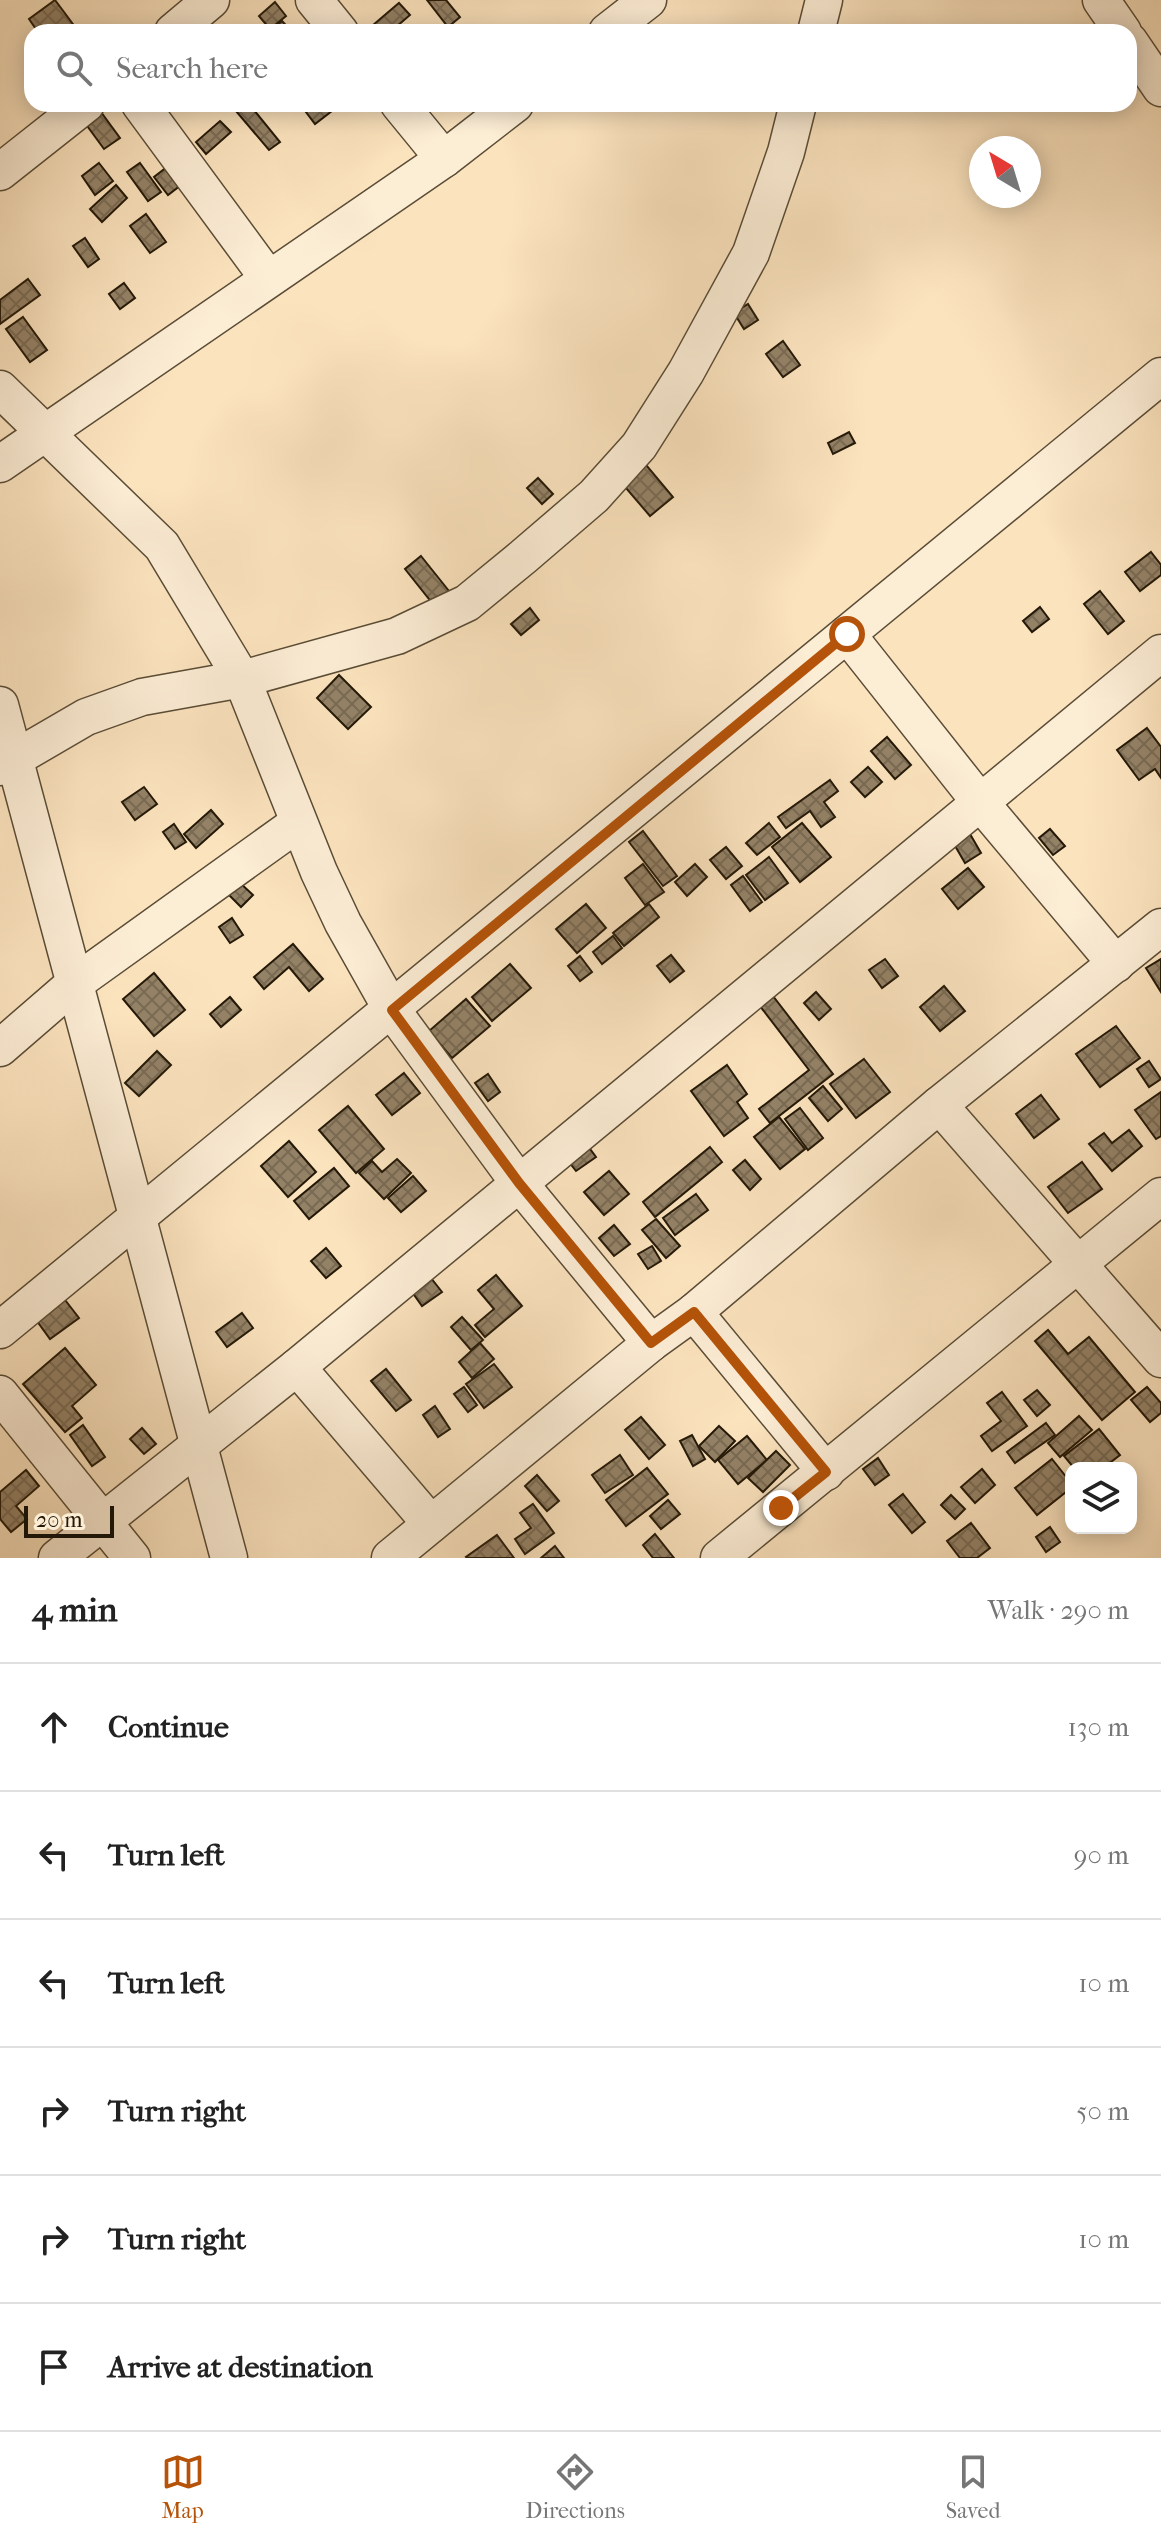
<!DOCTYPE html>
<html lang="en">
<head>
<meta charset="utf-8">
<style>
	body { margin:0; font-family:"IM FELL French Canon",serif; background:#f2f2f2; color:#222 }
	.controls { position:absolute; right:24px; bottom:24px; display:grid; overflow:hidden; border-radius:16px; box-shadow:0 4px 20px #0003 }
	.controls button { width:72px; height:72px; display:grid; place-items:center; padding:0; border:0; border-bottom:2px solid #e0e0e0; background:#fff; color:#222; font:40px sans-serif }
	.compass { position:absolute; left:969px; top:136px; width:72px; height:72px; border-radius:50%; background:#fff; box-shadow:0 4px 20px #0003; rotate:322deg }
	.scale { position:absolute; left:24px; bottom:20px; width:90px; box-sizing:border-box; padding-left:8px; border:4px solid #241908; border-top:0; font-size:22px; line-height:28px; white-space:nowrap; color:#241908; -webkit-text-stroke:6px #fcedd5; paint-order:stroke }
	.stop { position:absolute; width:24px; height:24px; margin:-18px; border:6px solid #b45309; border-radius:50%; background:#fff }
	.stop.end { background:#b45309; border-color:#fff; box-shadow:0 2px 8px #0008 }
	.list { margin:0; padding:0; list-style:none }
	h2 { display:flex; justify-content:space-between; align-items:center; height:104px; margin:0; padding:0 32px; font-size:34px }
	h2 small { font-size:26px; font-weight:400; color:#767676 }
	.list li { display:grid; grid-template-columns:52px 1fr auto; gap:24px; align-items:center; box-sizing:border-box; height:128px; padding:0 32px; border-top:2px solid #e0e0e0 }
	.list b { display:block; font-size:30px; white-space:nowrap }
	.list em { font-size:26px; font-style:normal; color:#767676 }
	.icon { flex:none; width:44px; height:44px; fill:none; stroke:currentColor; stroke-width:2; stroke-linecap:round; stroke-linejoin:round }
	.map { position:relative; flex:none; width:1161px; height:1558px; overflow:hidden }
	.search { position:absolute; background:#fff; box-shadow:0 4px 20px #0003; left:24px; right:24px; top:24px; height:88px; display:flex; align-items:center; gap:20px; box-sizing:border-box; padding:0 28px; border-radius:24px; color:#767676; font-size:30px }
	.sheet { height:872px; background:#fff }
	nav { display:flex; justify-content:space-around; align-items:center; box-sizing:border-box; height:112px; border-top:2px solid #e0e0e0; background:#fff; font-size:22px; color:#767676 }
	nav a { display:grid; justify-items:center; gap:4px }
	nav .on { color:#b45309 }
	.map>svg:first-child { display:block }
	.building { fill:url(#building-cross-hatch); stroke:#241908; stroke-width:2 }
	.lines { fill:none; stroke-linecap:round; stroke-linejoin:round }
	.minor-casing { stroke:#5a4c36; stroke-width:39 }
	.minor { stroke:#fcedd5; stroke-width:36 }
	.route { stroke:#b45309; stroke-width:10 }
</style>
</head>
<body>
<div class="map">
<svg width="1161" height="1558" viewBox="0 0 1161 1558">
	<defs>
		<pattern id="building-cross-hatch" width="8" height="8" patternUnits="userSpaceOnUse" patternTransform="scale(2)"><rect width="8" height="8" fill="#948267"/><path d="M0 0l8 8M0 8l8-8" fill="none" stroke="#796a53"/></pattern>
	</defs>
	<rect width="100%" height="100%" fill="#fbe3be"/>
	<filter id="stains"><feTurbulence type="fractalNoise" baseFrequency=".0025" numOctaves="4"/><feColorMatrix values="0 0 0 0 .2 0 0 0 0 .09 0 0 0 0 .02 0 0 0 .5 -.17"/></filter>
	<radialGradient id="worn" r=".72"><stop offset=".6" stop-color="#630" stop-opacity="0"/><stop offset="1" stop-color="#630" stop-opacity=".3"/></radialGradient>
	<!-- building -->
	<g class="building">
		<path d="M55,0L78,31L76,32H38L29,19Z"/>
		<path d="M427,0H446L460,17L448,27Z"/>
		<path d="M275,2L286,16L270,29L259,16Z"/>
		<path d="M399,3L410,15L396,27L400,32H379L373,25Z"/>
		<path d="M282,21L292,32H269Z"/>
		<path d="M230,104H249L280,142L269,150Z"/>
		<path d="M300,104H341L315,124Z"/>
		<path d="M101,112L120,138L104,149L85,123Z"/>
		<path d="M220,121L231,132L206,154L196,142Z"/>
		<path d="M193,147L207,165L168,195L154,177Z"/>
		<path d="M99,163L113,181L95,195L82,176Z"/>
		<path d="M140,163L161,192L148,201L127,172Z"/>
		<path d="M116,185L127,198L102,222L90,209Z"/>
		<path d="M146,214L166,242L150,253L130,226Z"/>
		<path d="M85,238L99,259L88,267L73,246Z"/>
		<path d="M28,279L40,295L0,324V300Z"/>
		<path d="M124,283L135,298L120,309L109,294Z"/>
		<path d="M748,304L758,320L744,329L734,313Z"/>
		<path d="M23,317L47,350L30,362L6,329Z"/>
		<path d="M783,341L800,365L783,377L766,354Z"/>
		<path d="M849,432L855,443L833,454L828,443Z"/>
		<path d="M631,447L673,497L650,516L608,467Z"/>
		<path d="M538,478L553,494L542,504L527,488Z"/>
		<path d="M1151,552L1161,565V575L1140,591L1125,572Z"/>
		<path d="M421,556L449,591L433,604L405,569Z"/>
		<path d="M1100,591L1124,621L1108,634L1084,604Z"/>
		<path d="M1040,607L1049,619L1032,632L1023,621Z"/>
		<path d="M530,608L539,620L521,635L511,624Z"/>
		<path d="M339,675L371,707L348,729L317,698Z"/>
		<path d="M1147,728L1161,747V778L1155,769L1139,780L1117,750Z"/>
		<path d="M887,737L911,765L895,779L871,751Z"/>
		<path d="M868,767L882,782L865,797L851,782Z"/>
		<path d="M830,780L838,791L824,802L835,817L821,827L810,811L786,828L778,817Z"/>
		<path d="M144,787L157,804L135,820L122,802Z"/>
		<path d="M211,810L223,824L196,848L184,834Z"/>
		<path d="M769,823L780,837L757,855L746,843Z"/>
		<path d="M802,823L831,857L800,882L772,847Z"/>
		<path d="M174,824L186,842L175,849L163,832Z"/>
		<path d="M1050,829L1065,846L1053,855L1039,838Z"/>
		<path d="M643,831L677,876L663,886L629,842Z"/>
		<path d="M970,834L981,853L965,863L954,844Z"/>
		<path d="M726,847L742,866L726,879L710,860Z"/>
		<path d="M769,857L788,883L765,900L746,875Z"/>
		<path d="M643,864L664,892L645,905L625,878Z"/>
		<path d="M695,864L707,877L687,896L675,882Z"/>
		<path d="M968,868L984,887L958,909L942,889Z"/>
		<path d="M743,876L762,902L750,911L731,885Z"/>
		<path d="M238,881L253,895L241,907L227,893Z"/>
		<path d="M586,904L606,928L577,953L556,929Z"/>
		<path d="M649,904L659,917L624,946L613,933Z"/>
		<path d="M232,918L243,935L230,943L219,927Z"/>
		<path d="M613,936L622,948L602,964L593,952Z"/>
		<path d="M293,944L323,979L309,991L289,967L264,989L254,977Z"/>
		<path d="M671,955L684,971L670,982L657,966Z"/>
		<path d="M580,956L592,972L580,981L568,966Z"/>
		<path d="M885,959L898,976L882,988L869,970Z"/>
		<path d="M1161,959V992L1146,968Z"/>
		<path d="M510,964L531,988L492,1021L472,997Z"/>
		<path d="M154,973L185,1010L154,1036L123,999Z"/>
		<path d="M763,983L833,1074L770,1123L759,1109L809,1070L750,993Z"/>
		<path d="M944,986L965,1011L940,1031L920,1007Z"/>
		<path d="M816,992L831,1009L819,1020L804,1003Z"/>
		<path d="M230,997L241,1010L221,1027L210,1014Z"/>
		<path d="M466,999L490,1026L452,1058L429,1031Z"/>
		<path d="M1116,1026L1140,1058L1100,1087L1076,1054Z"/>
		<path d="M157,1051L171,1065L139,1096L125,1083Z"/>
		<path d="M864,1059L890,1092L856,1118L830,1084Z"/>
		<path d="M1149,1061L1161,1079L1149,1087L1137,1069Z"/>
		<path d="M727,1065L747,1094L737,1102L748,1118L724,1136L691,1091Z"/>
		<path d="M404,1073L420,1093L392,1115L376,1095Z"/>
		<path d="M488,1074L500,1092L488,1101L475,1083Z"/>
		<path d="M823,1086L842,1109L828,1121L809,1098Z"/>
		<path d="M1161,1092V1136L1156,1139L1135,1110Z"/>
		<path d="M1041,1095L1059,1119L1034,1138L1016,1114Z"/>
		<path d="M348,1106L384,1149L356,1173L319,1130Z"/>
		<path d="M800,1108L823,1138L808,1150L785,1119Z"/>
		<path d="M779,1117L805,1149L780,1169L754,1137Z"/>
		<path d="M1129,1130L1142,1146L1112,1171L1089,1144L1104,1133L1112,1143Z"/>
		<path d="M289,1141L316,1172L288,1197L261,1166Z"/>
		<path d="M585,1142L596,1157L576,1171L565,1157Z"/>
		<path d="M710,1147L722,1162L655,1217L643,1202Z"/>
		<path d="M397,1159L411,1173L384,1199L359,1173L372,1161L382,1172Z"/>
		<path d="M745,1160L761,1179L750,1190L733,1170Z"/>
		<path d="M1082,1162L1102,1189L1068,1213L1048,1187Z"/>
		<path d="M334,1168L349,1186L309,1219L294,1201Z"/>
		<path d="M609,1171L629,1194L604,1215L584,1192Z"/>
		<path d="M413,1176L426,1191L401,1212L388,1198Z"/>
		<path d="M696,1194L708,1210L675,1235L663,1218Z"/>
		<path d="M656,1219L680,1246L666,1258L642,1230Z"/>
		<path d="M614,1225L630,1244L614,1256L599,1238Z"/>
		<path d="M652,1246L661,1261L648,1269L638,1254Z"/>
		<path d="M326,1248L341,1266L326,1278L311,1261Z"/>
		<path d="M496,1275L522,1306L485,1337L475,1325L494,1309L478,1290Z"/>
		<path d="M431,1278L442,1292L422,1306L412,1292Z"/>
		<path d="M62,1296L79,1318L50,1339L34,1317Z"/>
		<path d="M242,1313L253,1328L227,1347L216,1332Z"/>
		<path d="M462,1317L483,1340L471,1350L451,1327Z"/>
		<path d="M1048,1330L1068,1354L1089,1337L1135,1392L1102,1420L1035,1341Z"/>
		<path d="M480,1343L494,1359L472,1378L459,1362Z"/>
		<path d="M65,1348L96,1385L72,1406L82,1418L65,1432L23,1384Z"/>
		<path d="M494,1364L512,1387L484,1408L466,1384Z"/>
		<path d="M386,1369L411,1400L396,1411L371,1381Z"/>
		<path d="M464,1387L477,1405L468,1412L454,1394Z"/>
		<path d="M1147,1387L1161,1403V1413L1150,1422L1131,1400Z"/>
		<path d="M1037,1390L1050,1405L1037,1416L1024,1400Z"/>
		<path d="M1002,1392L1027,1426L992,1451L981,1436L1001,1421L987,1403Z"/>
		<path d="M435,1406L450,1429L438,1437L423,1415Z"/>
		<path d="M1079,1416L1092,1430L1060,1457L1048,1443Z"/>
		<path d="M641,1417L665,1445L649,1459L625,1430Z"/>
		<path d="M1046,1423L1055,1435L1015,1463L1007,1452Z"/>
		<path d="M83,1425L105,1457L92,1466L70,1435Z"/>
		<path d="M719,1426L735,1441L715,1462L699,1446Z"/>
		<path d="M142,1428L156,1444L144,1454L130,1439Z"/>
		<path d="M1099,1429L1120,1455L1103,1468H1074L1064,1456Z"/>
		<path d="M692,1435L705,1459L693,1466L680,1441Z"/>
		<path d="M747,1436L767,1460L738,1484L718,1460Z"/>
		<path d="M776,1451L790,1465L763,1492L748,1478Z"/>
		<path d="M620,1455L633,1475L605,1493L592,1475Z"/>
		<path d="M878,1458L889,1475L875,1485L863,1469Z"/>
		<path d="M1052,1459L1071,1483V1488L1037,1515L1015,1488Z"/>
		<path d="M647,1468L668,1494L626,1526L606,1500Z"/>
		<path d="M982,1469L995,1485L975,1503L961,1487Z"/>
		<path d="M26,1470L39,1486L16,1506L27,1519L11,1532L0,1519V1492Z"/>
		<path d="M537,1475L559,1501L547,1511L525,1486Z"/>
		<path d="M903,1494L925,1522L912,1533L889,1505Z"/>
		<path d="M951,1495L965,1509L955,1519L941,1505Z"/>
		<path d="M668,1500L680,1514L661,1529L650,1516Z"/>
		<path d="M533,1504L554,1533L525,1554L515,1539L531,1528L520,1513Z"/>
		<path d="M971,1523L990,1548L977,1558H960L947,1541Z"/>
		<path d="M1050,1527L1060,1542L1046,1552L1036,1537Z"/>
		<path d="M655,1534L674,1558H653L643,1545Z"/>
		<path d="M497,1535L514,1558H467L466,1557Z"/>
		<path d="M555,1546L564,1558H541Z"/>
	</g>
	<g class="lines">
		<defs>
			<g id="minor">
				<path d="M314,0L340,32"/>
				<path d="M1101,0L1123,32"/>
				<path d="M173,32L211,0"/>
				<path d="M607,32L648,0"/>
				<path d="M816,32L824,0"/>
				<path d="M1129,41L1161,88"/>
				<path d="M140,104L268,278"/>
				<path d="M399,104L444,159"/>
				<path d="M0,172L86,104"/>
				<path d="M0,389L162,546L242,679L319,872L343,923L392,1010L519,1183L651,1343"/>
				<path d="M0,464L444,159L515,104"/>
				<path d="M847,634L980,802L1116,964"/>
				<path d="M0,705L229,1558"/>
				<path d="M0,767L86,717L142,697L242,679L397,636L467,603L523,557L594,496L639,446L686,372L751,253L786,152L798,104"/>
				<path d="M0,1048L75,983L298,823"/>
				<path d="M939,1105L1161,1359"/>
				<path d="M694,1312L826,1472"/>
				<path d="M0,1330L1161,376"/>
				<path d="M297,1367L431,1524"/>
				<path d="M0,1394L132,1558"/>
				<path d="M57,1558L297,1367L1161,653"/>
				<path d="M390,1558L651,1343L694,1312L939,1105L1161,927"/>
				<path d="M719,1558L1161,1196"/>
			</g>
		</defs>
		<!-- minor casing -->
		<use href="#minor" class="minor-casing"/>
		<!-- minor -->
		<use href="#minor" class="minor"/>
	</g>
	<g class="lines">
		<!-- route -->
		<path class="route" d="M781,1508L826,1472L694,1312L651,1343L519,1183L392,1010L847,634"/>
	</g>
	<rect width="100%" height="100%" filter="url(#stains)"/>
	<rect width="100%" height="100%" fill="url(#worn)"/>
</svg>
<div class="controls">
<button><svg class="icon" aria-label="layers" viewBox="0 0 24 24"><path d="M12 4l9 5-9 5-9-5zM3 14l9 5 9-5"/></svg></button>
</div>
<svg class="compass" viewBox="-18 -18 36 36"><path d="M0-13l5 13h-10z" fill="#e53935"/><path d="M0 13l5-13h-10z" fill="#767676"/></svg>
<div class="scale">20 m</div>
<div class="stop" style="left:847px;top:634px"></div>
<div class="stop end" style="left:781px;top:1508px"></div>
<div class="search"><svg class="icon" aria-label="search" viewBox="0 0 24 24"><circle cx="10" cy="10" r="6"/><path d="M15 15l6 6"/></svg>Search here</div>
</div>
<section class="sheet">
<h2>4 min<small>Walk · 290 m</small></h2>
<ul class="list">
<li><svg class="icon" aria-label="ahead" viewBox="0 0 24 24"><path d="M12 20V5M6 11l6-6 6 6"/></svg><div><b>Continue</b></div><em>130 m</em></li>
<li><svg class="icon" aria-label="left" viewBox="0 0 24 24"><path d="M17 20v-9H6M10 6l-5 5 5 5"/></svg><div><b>Turn left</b></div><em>90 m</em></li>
<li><svg class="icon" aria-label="left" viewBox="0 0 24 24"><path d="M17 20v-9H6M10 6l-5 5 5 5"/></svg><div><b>Turn left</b></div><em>10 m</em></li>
<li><svg class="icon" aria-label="right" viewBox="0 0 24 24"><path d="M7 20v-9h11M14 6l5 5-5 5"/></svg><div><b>Turn right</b></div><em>50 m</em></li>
<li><svg class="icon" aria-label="right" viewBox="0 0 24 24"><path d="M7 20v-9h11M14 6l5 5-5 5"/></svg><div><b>Turn right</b></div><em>10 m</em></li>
<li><svg class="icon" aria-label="arrive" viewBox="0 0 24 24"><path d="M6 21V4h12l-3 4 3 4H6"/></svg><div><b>Arrive at destination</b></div></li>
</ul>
</section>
<nav>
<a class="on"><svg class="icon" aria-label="map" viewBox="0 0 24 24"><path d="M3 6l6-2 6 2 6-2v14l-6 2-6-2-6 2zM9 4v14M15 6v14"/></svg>Map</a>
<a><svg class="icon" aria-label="directions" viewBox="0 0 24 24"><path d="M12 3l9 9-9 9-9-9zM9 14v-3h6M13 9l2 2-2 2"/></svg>Directions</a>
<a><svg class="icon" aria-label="saved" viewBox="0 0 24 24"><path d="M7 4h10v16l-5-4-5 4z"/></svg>Saved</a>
</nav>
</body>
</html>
